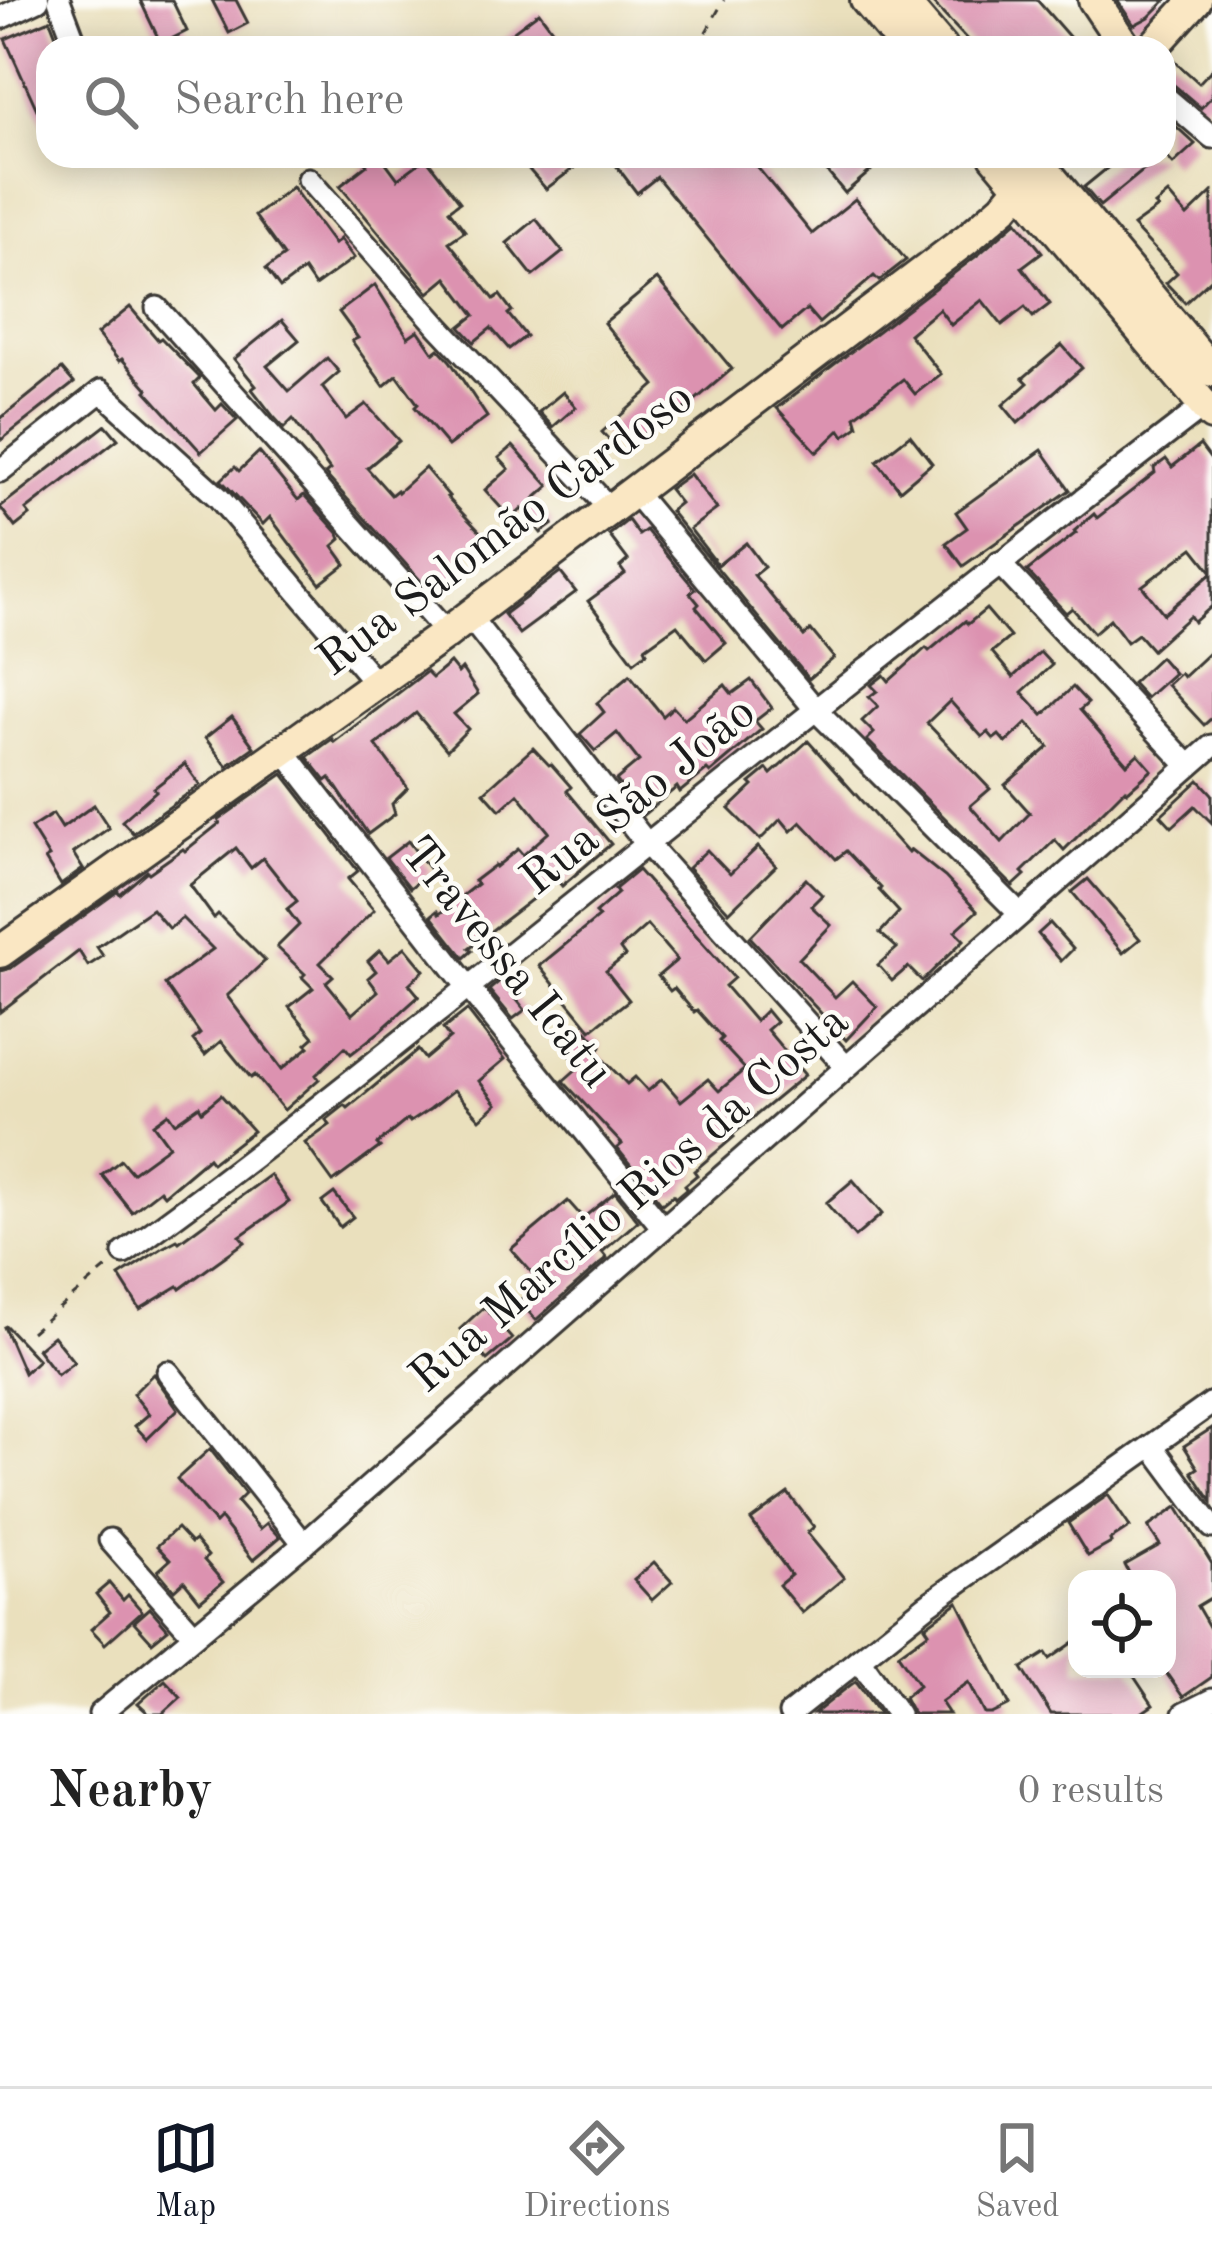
<!DOCTYPE html>
<html lang="en">
<head>
<meta charset="utf-8">
<style>
	body { margin:0; font-family:"Old Standard TT",serif; background:#f2f2f2; color:#222 }
	.controls { position:absolute; right:36px; bottom:36px; display:grid; overflow:hidden; border-radius:24px; box-shadow:0 6px 30px #0003 }
	.controls button { width:108px; height:108px; display:grid; place-items:center; padding:0; border:0; border-bottom:3px solid #e0e0e0; background:#fff; color:#222; font:60px sans-serif }
	.list { margin:0; padding:0; list-style:none }
	h2 { display:flex; justify-content:space-between; align-items:center; height:156px; margin:0; padding:0 48px; font-size:51px }
	h2 small { font-size:39px; font-weight:400; color:#767676 }
	.icon { flex:none; width:66px; height:66px; fill:none; stroke:currentColor; stroke-width:2; stroke-linecap:round; stroke-linejoin:round }
	.map { position:relative; flex:none; width:1212px; height:1714px; overflow:hidden }
	.search { position:absolute; background:#fff; box-shadow:0 6px 30px #0003; left:36px; right:36px; top:36px; height:132px; display:flex; align-items:center; gap:30px; box-sizing:border-box; padding:0 42px; border-radius:36px; color:#767676; font-size:45px }
	.sheet { height:372px; background:#fff }
	nav { display:flex; justify-content:space-around; align-items:center; box-sizing:border-box; height:168px; border-top:3px solid #e0e0e0; background:#fff; font-size:33px; color:#767676 }
	nav a { display:grid; justify-items:center; gap:6px }
	nav .on { color:#111827 }
	.map>svg:first-child { display:block }
	.building { fill:#dc92b0; fill-rule:evenodd }
	.lines { fill:none; stroke-linecap:round; stroke-linejoin:round }
	.street-casing { stroke:#3b3934; stroke-width:27 }
	.secondary-casing { stroke:#3b3934; stroke-width:36 }
	.path { stroke:#3b3934; stroke-width:3; stroke-dasharray:9 9; stroke-linecap:butt }
	.street { stroke:#fff; stroke-width:21 }
	.secondary { stroke:#fae7c3; stroke-width:30 }
	.labels { text-anchor:middle; dominant-baseline:central; stroke-width:9; stroke-linejoin:round; paint-order:stroke }
	.street-label { font-size:48px; fill:#1c1c1c; stroke:#fdfcf7 }
</style>
</head>
<body>
<div class="map">
<svg width="1212" height="1714" viewBox="0 0 1212 1714">
	<rect width="100%" height="100%" fill="#fdfcf7"/>
	<filter id="ink" filterUnits="userSpaceOnUse"><feTurbulence type="fractalNoise" baseFrequency=".00833" numOctaves="2"/><feDisplacementMap in="SourceGraphic" scale="24" xChannelSelector="R" yChannelSelector="G"/><feConvolveMatrix kernelMatrix="1 2 1 2 8 2 1 2 1" color-interpolation-filters="sRGB"/></filter>
	<filter id="wash" filterUnits="userSpaceOnUse"><feTurbulence type="fractalNoise" baseFrequency=".004" numOctaves="4" result="noise"/><feDisplacementMap in="SourceGraphic" scale="48" xChannelSelector="R" yChannelSelector="G"/><feGaussianBlur stdDeviation="2.7" result="paint"/><feColorMatrix in="noise" values="0 0 0 0 0 0 0 0 0 0 0 0 0 0 0 0 0 1.4 0 .05"/><feComposite in="paint" operator="in"/></filter>
	<g filter="url(#wash)">
		<rect width="100%" height="100%" fill="#eae0bd"/>
		<g id="blocks">
			<!-- building -->
			<g class="building">
				<path d="M140,0H172L187,31L161,44Z"/>
				<path d="M212,0H236L248,23L229,33Z"/>
				<path d="M930,0H1037L1079,48H975Z"/>
				<path d="M1117,0H1166L1149,17L1134,25Z"/>
				<path d="M539,12L566,48H491Z"/>
				<path d="M50,20L61,48H48V134L5,39Z"/>
				<path d="M1170,57L1199,83L1212,69V96L1201,108L1174,85L1164,81V63Z"/>
				<path d="M1168,119L1195,144L1173,164L1164,154V123Z"/>
				<path d="M362,156H381L398,179L426,158L460,202L449,210L465,231L449,242L494,299L500,295L512,311L508,314L526,336L509,349L491,328L474,342L460,327L475,315L447,278L429,293L340,186L367,165Z"/>
				<path d="M517,156H590L546,189Z"/>
				<path d="M609,156H748L812,234L855,199L906,260L879,281L874,276L819,323L807,309L782,330L657,177L637,193Z"/>
				<path d="M814,156H888L845,193Z"/>
				<path d="M1122,156H1161L1100,206L1084,187Z"/>
				<path d="M292,187L334,244L340,239L354,258L315,286L304,270L280,288L266,269L284,256L255,216Z"/>
				<path d="M1212,192V278L1185,303L1166,283L1177,273L1133,226L1158,208L1155,205L1168,194L1187,216Z"/>
				<path d="M536,219L563,252L533,276L507,243Z"/>
				<path d="M1017,221L1042,252L1022,267L1050,304L1033,317L1025,307L1002,325L982,300L951,325L939,309L909,334L941,374L915,394L903,379L855,416L858,426L844,436L840,430L817,452L777,408L979,254Z"/>
				<path d="M657,279L732,369L679,414L673,407L622,454L602,432L655,385L604,323Z"/>
				<path d="M375,285L408,337L418,330L434,353L439,349L450,361L487,417L448,446L415,407L418,404L397,375L384,386L352,341L358,338L339,312Z"/>
				<path d="M130,307L158,340L161,338L200,378L194,384L216,410L222,404L237,420L201,452L146,391L148,389L122,359L119,361L97,334Z"/>
				<path d="M282,320L299,340L267,366L289,391L327,358L339,372L322,387L346,419L366,404L399,441L367,468L391,495L397,490L398,492L425,468L449,496L447,497L483,535L459,559L468,568L437,599L325,474L330,470L293,419L284,428L273,416L252,389L256,386L234,359Z"/>
				<path d="M1062,345L1082,368L1018,423L1003,405L1028,383L1023,378Z"/>
				<path d="M62,369L74,383L0,441V419Z"/>
				<path d="M563,392L576,407L553,427L539,412Z"/>
				<path d="M106,425L118,439L26,510L30,515L15,527L0,507Z"/>
				<path d="M910,435L932,463L900,490L877,461Z"/>
				<path d="M1200,445L1212,461V572L1193,548L1142,586L1164,614L1212,573V606L1194,622L1190,616L1152,650L1138,634L1127,642L1110,619L1094,633L1072,608L1066,613L1027,571L1076,533L1074,531L1094,514L1097,518L1155,473L1154,468L1166,459L1172,467Z"/>
				<path d="M513,446L549,486L534,499L553,524L541,533L522,509L511,519L485,490L509,469L499,458Z"/>
				<path d="M1042,450L1070,490L963,566L946,543L967,528L956,512Z"/>
				<path d="M259,452L298,500L304,495L339,534L341,539L333,546L346,564L320,584L270,517L263,524L221,480L235,467L239,471Z"/>
				<path d="M690,474L717,509L690,529L718,565L746,543L764,567L754,575L804,636L811,630L834,658L809,679L670,511L680,503L669,489Z"/>
				<path d="M628,520L639,535L646,530L695,589L690,593L699,604L696,607L726,643L706,660L677,625L645,648L647,652L634,662L588,601L625,574L620,567L628,560L609,535Z"/>
				<path d="M560,572L576,592L519,634L504,614Z"/>
				<path d="M986,609L1010,637L992,652L1013,677L1040,652L1052,665L1022,692L1043,715L1073,687L1088,703L1080,710L1127,764L1138,754L1152,770L1127,792L1125,789L1064,850L1055,840L1022,872L1025,875L1013,886L867,740L874,733L862,721L878,706L869,697L877,691L871,685L884,675L889,681L926,648L929,651L965,621L968,624ZM950,701L982,737L988,732L994,739L999,735L1006,743L1027,723L1049,747L1005,785L1030,813L1002,842L970,806L990,789L927,723Z"/>
				<path d="M1212,650V718L1204,725L1167,685L1180,673L1183,677Z"/>
				<path d="M1160,657L1174,673L1146,698L1132,683Z"/>
				<path d="M450,663L458,673L462,669L478,694L454,714L468,729L447,750L416,713L376,745L408,788L392,804L395,814L368,834L330,778L326,781L307,757L332,739L334,742L426,672L432,678Z"/>
				<path d="M630,675L663,716L673,707L684,719L725,685L732,694L751,680L772,708L755,721L762,729L710,773L707,770L680,792L677,787L643,815L616,780L639,761L617,733L595,751L580,734L604,712L597,703Z"/>
				<path d="M232,717L254,747L227,766L205,738Z"/>
				<path d="M808,741L908,853L911,850L945,877L977,911L955,931L964,940L922,981L908,967L892,981L878,965L897,948L880,933L899,912L879,890L881,888L846,851L836,859L801,822L791,831L781,819L760,840L729,809L753,786L750,783L767,769L771,774Z"/>
				<path d="M533,748L549,765L551,764L571,787L567,791L611,844L562,886L557,880L505,920L469,948L472,951L464,958L431,916L437,911L439,914L477,884L474,881L495,865L496,867L518,849L523,855L549,832L518,794L500,810L484,792Z"/>
				<path d="M185,764L200,785L133,833L122,821L156,791L154,788Z"/>
				<path d="M283,774L358,871L348,879L374,910L320,963L333,976L326,982L352,1014L378,991L368,978L376,971L368,961L380,950L389,960L405,947L424,970L409,984L419,996L379,1032L351,1054L345,1047L316,1075L319,1079L284,1110L255,1075L251,1078L221,1041L205,1055L193,1040L200,1034L165,984L213,949L182,918L169,929L152,909L97,947L103,956L88,966L79,951L0,1012V971L11,968L118,891L120,894L147,871L149,873L183,849L185,851L220,823L218,820ZM236,848L251,868L263,858L297,901L287,909L299,925L277,947L305,974L302,977L313,988L289,1007L314,1037L306,1044L309,1047L282,1069L227,996L265,961L218,914L214,918L190,885Z"/>
				<path d="M1199,780L1212,794V823L1195,806L1172,827L1161,815Z"/>
				<path d="M94,805L109,828L73,853L83,869L61,885L45,859L49,857L31,828L53,814L62,828Z"/>
				<path d="M408,841L431,871L410,888L386,858Z"/>
				<path d="M758,847L776,866L729,912L688,868L707,850L730,874Z"/>
				<path d="M638,870L734,978L725,986L755,1021L766,1010L776,1022L767,1030L805,1075L732,1135L734,1137L694,1171L697,1175L685,1185L687,1188L675,1198L673,1195L662,1204L617,1148L622,1144L563,1081L580,1066L565,1050L587,1031L601,1046L597,1053L627,1084L635,1077L648,1091L662,1079L681,1101L708,1079L719,1091L745,1069L719,1041L722,1038L697,1010L694,1012L674,988L670,991L658,976L677,960L647,925L620,949L625,956L606,971L629,1000L591,1030L539,966L599,917L595,913L618,893L615,889Z"/>
				<path d="M806,879L822,895L811,906L831,925L799,959L835,997L852,981L877,1007L846,1040L750,937Z"/>
				<path d="M1088,879L1140,939L1123,953L1072,892Z"/>
				<path d="M1050,923L1073,949L1061,961L1038,934Z"/>
				<path d="M501,980L525,1010L513,1019L489,990Z"/>
				<path d="M467,1010L505,1059L479,1081L497,1104L480,1119L454,1090L430,1109L410,1122L408,1119L377,1144L380,1147L333,1182L305,1143L330,1125L326,1120L345,1105L348,1108L418,1050L425,1059L450,1038L443,1029Z"/>
				<path d="M221,1095L253,1131L212,1163L208,1158L164,1195L160,1190L132,1212L102,1175L121,1160L132,1173L169,1146L153,1124L168,1113L175,1123L199,1106L202,1111Z"/>
				<path d="M270,1175L289,1202L240,1236L245,1242L206,1270L180,1289L178,1286L140,1309L119,1276L164,1247L177,1240L179,1242Z"/>
				<path d="M853,1180L882,1214L855,1237L826,1203Z"/>
				<path d="M615,1192L638,1221L602,1252L607,1258L536,1320L519,1301L540,1282L511,1249L568,1201L583,1218Z"/>
				<path d="M334,1193L353,1217L340,1227L322,1202Z"/>
				<path d="M484,1307L512,1339L487,1360L460,1329Z"/>
				<path d="M6,1326L38,1360L24,1373L4,1327Z"/>
				<path d="M53,1336L74,1362L57,1375L37,1349Z"/>
				<path d="M153,1374L178,1409L147,1439L135,1426L149,1414L133,1394Z"/>
				<path d="M1212,1428V1502L1192,1472L1198,1468L1184,1446Z"/>
				<path d="M210,1449L245,1494L237,1502L260,1529L267,1523L280,1537L253,1560L220,1518L215,1523L177,1479Z"/>
				<path d="M788,1493L814,1527L807,1533L844,1578L802,1613L779,1585L791,1575L751,1520Z"/>
				<path d="M1108,1495L1130,1527L1110,1540L1111,1543L1088,1556L1068,1523Z"/>
				<path d="M1177,1507L1212,1564V1597L1197,1606L1212,1632V1677L1183,1697L1167,1674V1579H1132L1125,1565L1160,1545L1148,1527Z"/>
				<path d="M177,1528L191,1543L195,1540L208,1556L204,1560L223,1582L200,1601L184,1581L174,1590L158,1571L170,1560L157,1546Z"/>
				<path d="M654,1562L672,1582L652,1600L634,1580Z"/>
				<path d="M109,1583L123,1600L128,1595L142,1611L105,1644L91,1629L110,1612L96,1594Z"/>
				<path d="M958,1602L1010,1705L992,1714H985L969,1682L941,1702L949,1714H913L904,1697L919,1685L898,1654L929,1632L925,1626Z"/>
				<path d="M150,1608L168,1629L152,1642L134,1622Z"/>
				<path d="M1077,1640V1669H1129L1153,1705L1140,1714H1051L1022,1668L1046,1653L1050,1659Z"/>
				<path d="M165,1680L181,1697L162,1714H149L138,1704Z"/>
				<path d="M856,1681L880,1714H814L844,1690Z"/>
			</g>
		</g>
	</g>
	<g filter="url(#ink)">
		<use href="#blocks" fill-opacity="0" stroke="#3b3934" stroke-width="3"/>
		<g class="lines">
			<defs>
				<g id="street">
					<path d="M59,0L77,48"/>
					<path d="M0,18L38,0"/>
					<path d="M1164,96L1212,137"/>
					<path d="M308,179L439,327L611,510"/>
					<path d="M157,308L447,633"/>
					<path d="M0,471L101,391L219,498L376,683"/>
					<path d="M634,492L816,710L1020,914"/>
					<path d="M999,563L1189,766"/>
					<path d="M469,616L647,844L845,1066"/>
					<path d="M284,751L468,987L663,1228"/>
					<path d="M124,1253C279,1142 427,1020 576,901C784,734 993,568 1204,406"/>
					<path d="M168,1372L304,1544"/>
					<path d="M1152,1446L1212,1527"/>
					<path d="M110,1540L194,1635"/>
					<path d="M859,1659L898,1714"/>
					<path d="M100,1714L304,1544L1212,746"/>
					<path d="M790,1714L927,1605L1212,1403"/>
					<path d="M1184,1714L1212,1700"/>
				</g>
				<g id="secondary">
					<path d="M866,0L906,48"/>
					<path d="M901,0L942,48"/>
					<path d="M1094,0L1126,48"/>
					<path d="M1152,48L1196,0"/>
					<path d="M995,156L1212,415"/>
					<path d="M1033,156L1212,371"/>
					<path d="M0,952L447,633L967,239L1004,207L1046,156"/>
				</g>
			</defs>
			<!-- street casing -->
			<use href="#street" class="street-casing"/>
			<!-- secondary casing -->
			<use href="#secondary" class="secondary-casing"/>
			<!-- path -->
			<g class="path">
				<path d="M697,48L724,0"/>
				<path d="M31,1332L109,1266"/>
			</g>
			<!-- street -->
			<use href="#street" class="street"/>
			<!-- secondary -->
			<use href="#secondary" class="secondary"/>
		</g>
	</g>
	<g class="labels">
		<!-- street labels -->
		<g class="street-label">
			<text transform="translate(506 530) rotate(-37)">Rua Salomão Cardoso</text>
			<text transform="translate(639 797) rotate(-39)">Rua São João</text>
			<text transform="translate(506 963) rotate(51)">Travessa Icatu</text>
			<text transform="translate(630 1200) rotate(-41)">Rua Marcílio Rios da Costa</text>
		</g>
	</g>
</svg>
<div class="controls">
<button><svg class="icon" aria-label="locate" viewBox="0 0 24 24"><circle cx="12" cy="12" r="6"/><path d="M12 2v4M12 18v4M2 12h4M18 12h4"/></svg></button>
</div>
<div class="search"><svg class="icon" aria-label="search" viewBox="0 0 24 24"><circle cx="10" cy="10" r="6"/><path d="M15 15l6 6"/></svg>Search here</div>
</div>
<section class="sheet">
<h2>Nearby<small>0 results</small></h2>
<ul class="list">
</ul>
</section>
<nav>
<a class="on"><svg class="icon" aria-label="map" viewBox="0 0 24 24"><path d="M3 6l6-2 6 2 6-2v14l-6 2-6-2-6 2zM9 4v14M15 6v14"/></svg>Map</a>
<a><svg class="icon" aria-label="directions" viewBox="0 0 24 24"><path d="M12 3l9 9-9 9-9-9zM9 14v-3h6M13 9l2 2-2 2"/></svg>Directions</a>
<a><svg class="icon" aria-label="saved" viewBox="0 0 24 24"><path d="M7 4h10v16l-5-4-5 4z"/></svg>Saved</a>
</nav>
</body>
</html>
